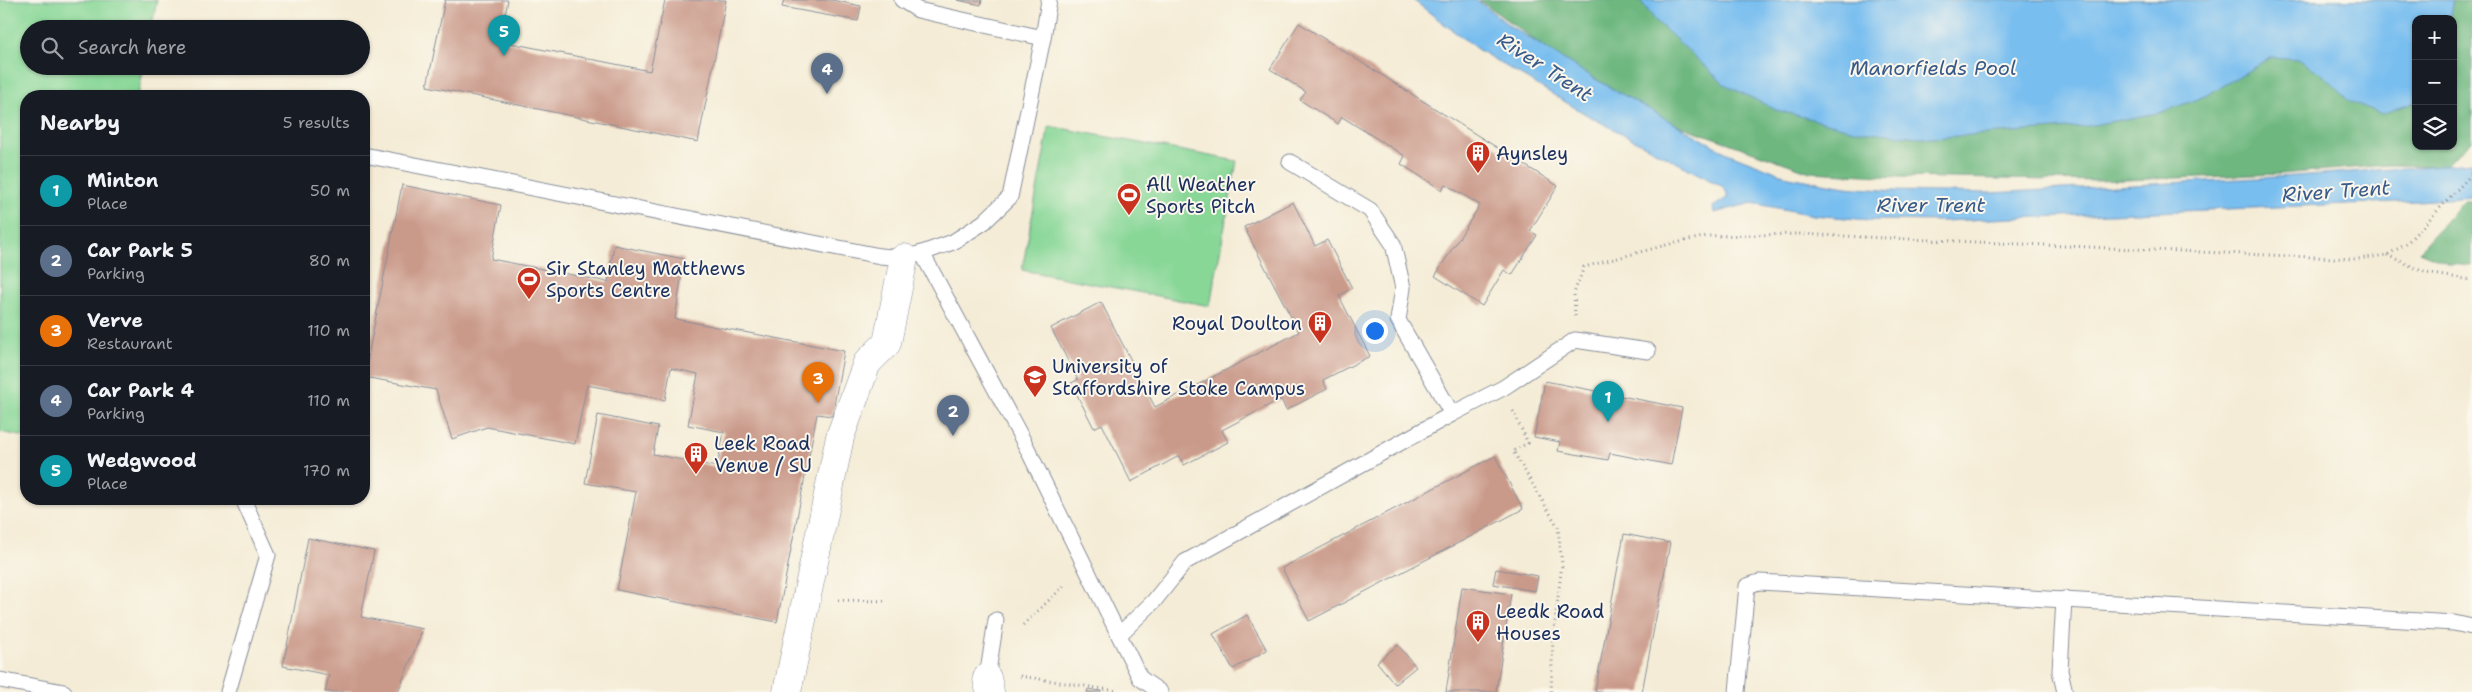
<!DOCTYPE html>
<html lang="en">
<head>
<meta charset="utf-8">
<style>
	body { margin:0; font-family:"Shantell Sans",sans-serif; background:#242831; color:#f1f3f6 }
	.controls { position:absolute; right:15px; top:15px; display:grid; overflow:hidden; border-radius:10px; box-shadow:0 1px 4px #0004 }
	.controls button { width:45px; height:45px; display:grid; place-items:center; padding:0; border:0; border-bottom:1px solid #363941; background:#171b24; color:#f1f3f6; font:25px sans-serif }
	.you { position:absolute; left:1374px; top:330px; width:18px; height:18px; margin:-12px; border:4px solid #fff; border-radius:50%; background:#1a73e8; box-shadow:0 0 0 8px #1a73e833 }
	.badge { display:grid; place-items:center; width:32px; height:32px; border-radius:50%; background:#c8321e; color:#fff; font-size:16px; font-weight:700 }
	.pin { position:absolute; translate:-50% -41px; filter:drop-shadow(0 1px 2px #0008) }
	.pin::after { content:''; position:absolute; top:26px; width:18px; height:15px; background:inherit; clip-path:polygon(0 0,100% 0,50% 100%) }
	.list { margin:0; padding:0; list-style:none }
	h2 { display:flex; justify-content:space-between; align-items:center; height:65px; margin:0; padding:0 20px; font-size:21px }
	h2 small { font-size:16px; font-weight:400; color:#9ea1a6 }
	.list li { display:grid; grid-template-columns:32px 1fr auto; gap:15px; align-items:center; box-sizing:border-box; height:70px; padding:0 20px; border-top:1px solid #363941 }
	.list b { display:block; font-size:19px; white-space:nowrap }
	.list p { margin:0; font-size:16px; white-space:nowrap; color:#9ea1a6 }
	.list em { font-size:16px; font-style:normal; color:#9ea1a6 }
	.icon { flex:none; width:28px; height:28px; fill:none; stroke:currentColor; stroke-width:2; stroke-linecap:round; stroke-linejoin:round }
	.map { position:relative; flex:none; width:2472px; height:692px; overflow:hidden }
	.search { position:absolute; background:#171b24; box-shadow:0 1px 4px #0004; left:20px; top:20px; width:350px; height:55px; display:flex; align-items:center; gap:12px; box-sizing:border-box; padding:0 18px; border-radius:28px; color:#9ea1a6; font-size:19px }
	.panel { position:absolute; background:#171b24; box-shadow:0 1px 4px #0004; left:20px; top:90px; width:350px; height:415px; border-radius:20px }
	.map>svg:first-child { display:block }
	.green { fill:#88d797; stroke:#52837a }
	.forest { fill:#6eb880; stroke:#44746f; fill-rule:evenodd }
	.water { fill:#78beef; stroke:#4a76a6 }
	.building { fill:#c99989 }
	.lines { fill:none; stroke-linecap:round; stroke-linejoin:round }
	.lane-casing { stroke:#888e9a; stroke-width:17 }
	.street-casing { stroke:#888e9a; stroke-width:29 }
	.path { stroke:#888e9a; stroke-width:3; stroke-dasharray:1 4; stroke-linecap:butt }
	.lane { stroke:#fff; stroke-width:15 }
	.street { stroke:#fff; stroke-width:28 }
	.labels { text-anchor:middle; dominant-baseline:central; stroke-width:4; stroke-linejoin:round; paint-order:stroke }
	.poi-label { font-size:19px; fill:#1b2f5e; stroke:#fbf7ec; text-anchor:start }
	.water-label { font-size:20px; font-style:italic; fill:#375a8a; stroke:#fbf7ec }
</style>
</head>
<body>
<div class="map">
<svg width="2472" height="692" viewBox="0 0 2472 692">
	<rect width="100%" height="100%" fill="#fbf7ec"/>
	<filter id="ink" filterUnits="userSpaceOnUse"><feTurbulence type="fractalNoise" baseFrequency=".02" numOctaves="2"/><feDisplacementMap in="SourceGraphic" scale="10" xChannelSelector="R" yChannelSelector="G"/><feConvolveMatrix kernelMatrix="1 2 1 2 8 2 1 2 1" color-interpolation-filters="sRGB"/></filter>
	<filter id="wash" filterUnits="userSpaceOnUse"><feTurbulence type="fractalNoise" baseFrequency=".0096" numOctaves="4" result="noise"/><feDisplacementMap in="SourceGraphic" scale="20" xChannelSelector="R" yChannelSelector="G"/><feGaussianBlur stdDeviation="1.12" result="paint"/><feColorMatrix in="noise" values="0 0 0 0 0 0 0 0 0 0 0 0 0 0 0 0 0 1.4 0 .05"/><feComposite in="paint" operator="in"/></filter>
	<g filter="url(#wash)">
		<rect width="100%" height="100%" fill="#f4ecd6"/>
		<!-- green -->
		<g class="green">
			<path d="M0,0H157L151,29H29V66H144L138,96H26V437L0,432Z"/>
			<path d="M1049,126L1237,161L1210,306L1022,270Z"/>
		</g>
		<!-- forest -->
		<g class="forest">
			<path d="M1479,0H2472V141L2444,166L2388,165L2280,174L2098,181L1900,177L1810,172L1672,123L1559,58ZM2416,19H2453V146H2416Z"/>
			<path d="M2463,202H2472V266L2450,264L2419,251Z"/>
		</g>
		<!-- water -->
		<g class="water">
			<path d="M1413,0H1477L1510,26L1595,79L1727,153L1789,177L1845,187L1895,191L1991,193L2295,176L2472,163V197L2419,201L1943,221L1869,220L1813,215L1752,203L1714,213L1713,207L1727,198V193L1723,187L1587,115L1477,49Z"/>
			<path d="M1640,0H2453L2449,19H2416V102L2382,114L2350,101L2322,74L2298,59L2272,57L2205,96L2163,112L2082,127L1930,138L1858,131L1776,110L1724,84L1655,20Z"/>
		</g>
		<g id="blocks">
			<!-- building -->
			<g class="building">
				<path d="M445,0H508L500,41L650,71L665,0H726L698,142L427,86Z"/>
				<path d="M784,0H832L861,6L858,21L782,7Z"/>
				<path d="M957,0H982L981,5Z"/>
				<path d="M1299,23L1558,186L1530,231L1537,235L1512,275L1504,270L1482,306L1435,276L1480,205L1445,184L1442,190L1401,164L1405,156L1342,117L1338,124L1300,100L1306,92L1270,69Z"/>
				<path d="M402,185L501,205L491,259L608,282L614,245L684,259L675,319L844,351L832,416L817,414L777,622L617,590L636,492L585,483L598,415L658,427L653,454L717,467L724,432L688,425L698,374L671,368L665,400L587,385L575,444L487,427L452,439L436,390L364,377Z"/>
				<path d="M1293,202L1315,246L1327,240L1352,288L1339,296L1370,356L1323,380L1327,389L1286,410L1281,399L1222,430L1228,442L1184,465L1179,456L1131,482L1102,424L1094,428L1071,383L1078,380L1051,328L1101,302L1155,407L1299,332L1244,227Z"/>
				<path d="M1545,381L1682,408L1671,465L1610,453L1608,460L1558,451L1560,442L1534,437Z"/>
				<path d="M1495,456L1523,509L1309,621L1282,568Z"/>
				<path d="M1624,534L1670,543L1642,692H1595Z"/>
				<path d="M308,538L374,551L361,617L423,629L398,692H325L329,675L283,666Z"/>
				<path d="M1496,569L1538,576L1535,591L1493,584Z"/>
				<path d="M1462,587L1511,594L1496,692H1446Z"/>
				<path d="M1247,615L1267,650L1233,669L1213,634Z"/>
				<path d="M1398,645L1416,667L1395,684L1377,662Z"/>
				<path d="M1088,689L1101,691V692H1087Z"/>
			</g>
		</g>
	</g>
	<g filter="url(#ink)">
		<use href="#blocks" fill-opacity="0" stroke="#888e9a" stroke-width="1"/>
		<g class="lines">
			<defs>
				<g id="lane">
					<path d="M902,0L918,10L1043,38L1010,197L984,222L953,242L922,253"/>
					<path d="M1043,38L1049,0"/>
					<path d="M364,155L880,256L904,258L922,253L1026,446L1140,678L1160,692"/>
					<path d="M1290,162L1370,210L1393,244L1403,288L1398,320L1452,414"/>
					<path d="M2064,599L2060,671L2065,692"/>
					<path d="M1119,635L1154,601L1185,562L1452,414L1503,388L1575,340L1648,351"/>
					<path d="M987,678L996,620"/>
					<path d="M0,680L64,692"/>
					<path d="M228,692L268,555L243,499"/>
					<path d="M1737,692L1747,586L1759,582L2454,623L2472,627"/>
				</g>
				<g id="street">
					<path d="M987,678L990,692"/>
					<path d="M787,692L840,437L867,363L887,343L904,258"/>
				</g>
			</defs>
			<!-- lane casing -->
			<use href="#lane" class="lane-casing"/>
			<!-- street casing -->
			<use href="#street" class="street-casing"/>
			<!-- path -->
			<g class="path">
				<path d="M2387,255L2426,273L2472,280"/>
				<path d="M1575,316L1574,293L1584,267L1670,244L1708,236L1798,234L2357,259L2387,255L2406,244L2472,174"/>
				<path d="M1513,411L1528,443L1513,451L1558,527L1562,565L1553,637L1551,692"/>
				<path d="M838,600L885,601"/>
				<path d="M1023,625L1065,585"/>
				<path d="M1020,676L1117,691"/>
			</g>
			<!-- lane -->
			<use href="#lane" class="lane"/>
			<!-- street -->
			<use href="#street" class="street"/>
		</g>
	</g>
	<!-- icons -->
	<defs>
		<symbol id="building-pin" viewBox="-11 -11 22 30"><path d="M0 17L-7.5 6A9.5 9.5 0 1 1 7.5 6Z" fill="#c8321e" stroke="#fbf7ec"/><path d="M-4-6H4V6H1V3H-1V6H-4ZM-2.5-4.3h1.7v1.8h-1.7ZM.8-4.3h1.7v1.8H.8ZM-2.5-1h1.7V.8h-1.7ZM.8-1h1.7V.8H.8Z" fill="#fff"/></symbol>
		<symbol id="stadium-pin" viewBox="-11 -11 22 30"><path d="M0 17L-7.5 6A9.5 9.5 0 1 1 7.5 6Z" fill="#c8321e" stroke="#fbf7ec"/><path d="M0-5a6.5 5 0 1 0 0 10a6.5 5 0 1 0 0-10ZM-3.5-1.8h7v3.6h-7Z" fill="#fff"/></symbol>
		<symbol id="university-pin" viewBox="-11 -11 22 30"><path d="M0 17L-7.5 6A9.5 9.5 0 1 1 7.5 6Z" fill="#c8321e" stroke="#fbf7ec"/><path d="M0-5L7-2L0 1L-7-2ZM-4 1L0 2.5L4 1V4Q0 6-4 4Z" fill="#fff"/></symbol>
	</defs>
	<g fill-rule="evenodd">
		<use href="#building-pin" x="1464" y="139" width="28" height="38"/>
		<use href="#stadium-pin" x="1115" y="181" width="28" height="38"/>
		<use href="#stadium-pin" x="515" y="265" width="28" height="38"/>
		<use href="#building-pin" x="1306" y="309" width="28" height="38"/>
		<use href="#university-pin" x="1021" y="363" width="28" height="38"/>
		<use href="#building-pin" x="682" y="440" width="28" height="38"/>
		<use href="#building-pin" x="1464" y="608" width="28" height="38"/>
	</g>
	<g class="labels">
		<!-- poi labels -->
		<g class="poi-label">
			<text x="1496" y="153">Aynsley</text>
			<text x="1146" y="184">All Weather<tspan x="1146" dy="22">Sports Pitch</tspan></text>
			<text x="546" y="268">Sir Stanley Matthews<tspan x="546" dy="22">Sports Centre</tspan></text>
			<text x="1302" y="323" text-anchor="end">Royal Doulton</text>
			<text x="1052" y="366">University of<tspan x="1052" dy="22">Staffordshire Stoke Campus</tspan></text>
			<text x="714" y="443">Leek Road<tspan x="714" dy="22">Venue / SU</tspan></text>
			<text x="1496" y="611">Leedk Road<tspan x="1496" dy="22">Houses</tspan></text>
		</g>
		<!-- water labels -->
		<g class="water-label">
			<text transform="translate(1545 67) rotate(33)">River Trent</text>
			<text x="1933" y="68">Manorfields Pool</text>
			<text transform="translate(2336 191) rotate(-4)">River Trent</text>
			<text x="1931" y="205">River Trent</text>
		</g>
	</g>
</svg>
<div class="controls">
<button>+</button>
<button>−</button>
<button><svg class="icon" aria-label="layers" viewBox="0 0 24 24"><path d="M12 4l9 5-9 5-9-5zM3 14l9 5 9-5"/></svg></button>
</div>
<div class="you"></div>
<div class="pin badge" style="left:1608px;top:422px;background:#0f9aa8">1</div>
<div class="pin badge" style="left:953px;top:436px;background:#5c6f8a">2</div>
<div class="pin badge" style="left:818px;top:403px;background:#e8710a">3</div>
<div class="pin badge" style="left:827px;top:94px;background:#5c6f8a">4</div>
<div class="pin badge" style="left:504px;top:56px;background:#0f9aa8">5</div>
<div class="search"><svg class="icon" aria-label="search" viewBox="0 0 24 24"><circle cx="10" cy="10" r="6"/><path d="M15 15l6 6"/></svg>Search here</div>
<section class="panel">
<h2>Nearby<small>5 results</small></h2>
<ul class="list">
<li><span class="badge" style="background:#0f9aa8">1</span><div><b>Minton</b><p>Place</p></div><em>50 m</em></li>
<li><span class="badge" style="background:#5c6f8a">2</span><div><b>Car Park 5</b><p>Parking</p></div><em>80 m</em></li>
<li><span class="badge" style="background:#e8710a">3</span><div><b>Verve</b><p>Restaurant</p></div><em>110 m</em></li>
<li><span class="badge" style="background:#5c6f8a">4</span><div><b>Car Park 4</b><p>Parking</p></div><em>110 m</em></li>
<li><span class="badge" style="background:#0f9aa8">5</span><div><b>Wedgwood</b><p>Place</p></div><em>170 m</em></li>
</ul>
</section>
</div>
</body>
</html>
